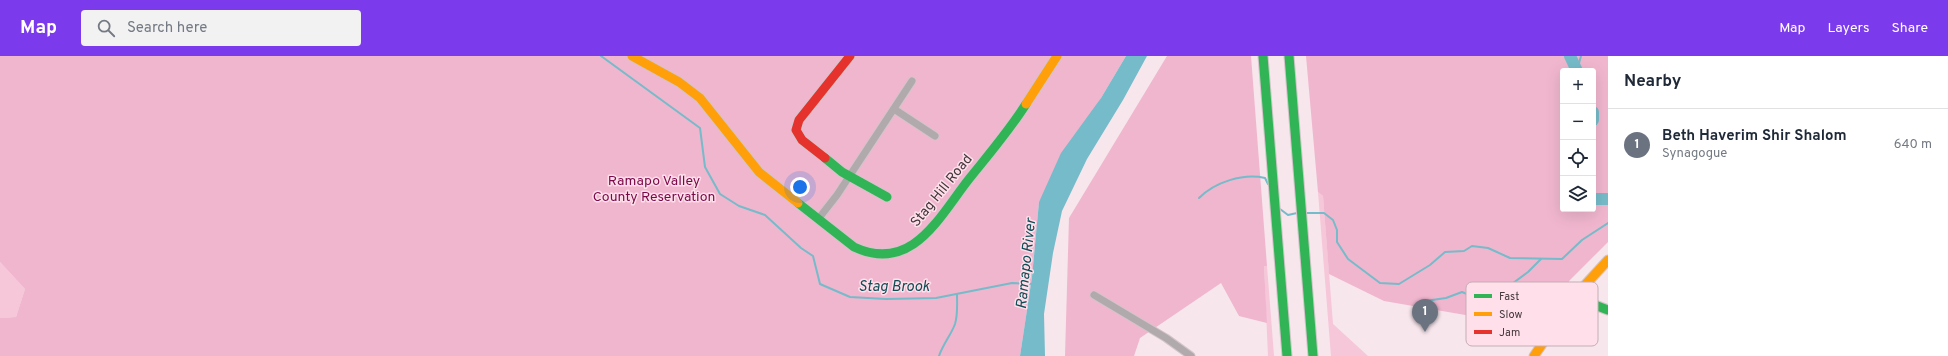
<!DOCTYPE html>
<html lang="en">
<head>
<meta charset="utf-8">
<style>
	body { margin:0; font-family:Overpass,sans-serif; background:#f2f2f3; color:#1f2937 }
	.controls { position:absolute; right:12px; top:12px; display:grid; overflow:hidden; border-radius:4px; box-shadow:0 4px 16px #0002 }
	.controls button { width:36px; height:36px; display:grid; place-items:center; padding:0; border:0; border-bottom:1px solid #e0e1e3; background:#fff; color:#1f2937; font:20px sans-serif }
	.you { position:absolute; left:800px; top:131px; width:14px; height:14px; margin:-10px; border:3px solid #fff; border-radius:50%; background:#1a73e8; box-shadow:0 0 0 6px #1a73e833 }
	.badge { display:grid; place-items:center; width:26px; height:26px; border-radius:50%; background:#7c3aed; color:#fff; font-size:13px; font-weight:700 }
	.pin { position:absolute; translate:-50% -33px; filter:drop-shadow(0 1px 2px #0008) }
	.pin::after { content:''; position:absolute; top:21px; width:14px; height:12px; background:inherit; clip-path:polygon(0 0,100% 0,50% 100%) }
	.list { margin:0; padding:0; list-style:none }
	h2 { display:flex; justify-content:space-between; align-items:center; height:52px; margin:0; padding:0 16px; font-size:17px }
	h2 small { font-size:13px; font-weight:400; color:#747a83 }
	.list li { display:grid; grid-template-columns:26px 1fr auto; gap:12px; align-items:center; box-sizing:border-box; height:72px; padding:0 16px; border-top:1px solid #e0e1e3 }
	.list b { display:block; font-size:15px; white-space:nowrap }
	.list p { margin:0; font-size:13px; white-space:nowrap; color:#747a83 }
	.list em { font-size:13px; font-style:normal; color:#747a83 }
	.icon { flex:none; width:22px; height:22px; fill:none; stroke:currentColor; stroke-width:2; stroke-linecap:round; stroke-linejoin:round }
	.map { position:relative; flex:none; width:1608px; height:300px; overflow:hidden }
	header { display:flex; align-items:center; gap:24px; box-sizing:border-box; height:56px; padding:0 20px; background:#7c3aed; color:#fff }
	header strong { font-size:19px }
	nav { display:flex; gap:22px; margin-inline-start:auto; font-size:14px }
	.search { width:280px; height:36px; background:#f2f2f3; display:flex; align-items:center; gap:10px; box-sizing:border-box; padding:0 14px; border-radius:4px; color:#747a83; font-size:15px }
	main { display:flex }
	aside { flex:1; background:#fff }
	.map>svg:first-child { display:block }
	.green { fill:#f6c6d9 }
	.forest { fill:#f0b6ce; fill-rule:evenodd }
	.water { fill:#76bbc9 }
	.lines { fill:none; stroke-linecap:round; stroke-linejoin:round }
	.stream { stroke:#76bbc9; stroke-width:2 }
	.river { stroke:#76bbc9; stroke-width:12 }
	.street-casing { stroke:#d2c5ca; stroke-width:9 }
	.fast-casing { stroke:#d2c5ca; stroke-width:11 }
	.slow-casing { stroke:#d2c5ca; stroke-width:11 }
	.jam-casing { stroke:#d2c5ca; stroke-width:11 }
	.street { stroke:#b1aaac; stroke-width:7 }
	.fast { stroke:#30b455; stroke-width:9 }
	.slow { stroke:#ff9f0a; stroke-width:9 }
	.jam { stroke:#e5322d; stroke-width:9 }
	.labels { text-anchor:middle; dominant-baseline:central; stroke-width:3; stroke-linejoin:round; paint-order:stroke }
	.park-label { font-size:14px; fill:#7a094a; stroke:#fedfea }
	.street-label { font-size:14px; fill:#44383c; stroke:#fedfea }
	.water-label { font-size:15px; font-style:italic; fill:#0f4c56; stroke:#fedfea }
	.key { fill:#fedfea; stroke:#c6adb6; stroke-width:1 }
	.key-label { font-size:11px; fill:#44383c }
</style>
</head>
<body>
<header>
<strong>Map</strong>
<div class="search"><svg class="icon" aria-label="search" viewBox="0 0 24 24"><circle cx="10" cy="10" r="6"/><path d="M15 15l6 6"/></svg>Search here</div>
<nav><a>Map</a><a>Layers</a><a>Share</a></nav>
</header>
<main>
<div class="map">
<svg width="1608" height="300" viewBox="0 0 1608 300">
	<rect width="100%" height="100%" fill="#f7e6ec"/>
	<!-- green -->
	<g class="green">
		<path d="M1318,136L1323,140L1333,268L1368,300H1331Z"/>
		<path d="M0,206L25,233L16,261L0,262Z"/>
		<path d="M1264,209L1267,210L1274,300H1268Z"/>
	</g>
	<!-- forest -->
	<g class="forest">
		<path d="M0,0H1126L1039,146L1032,221L1020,300H0V262L16,261L25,233L0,206Z"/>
		<path d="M1167,0H1251L1267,210H1264L1267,267L1239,260L1221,227L1140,282L1134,300H1065L1069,162Z"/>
		<path d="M1306,0H1608V186L1570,224L1553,248L1477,261L1384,245L1329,218L1323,140L1318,136ZM1563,15H1593V153H1563Z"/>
	</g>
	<!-- water -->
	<path class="water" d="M1126,0H1147L1123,44L1087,103L1062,155L1053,197L1044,258L1045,300H1020L1032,221L1039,146L1061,97L1101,42Z"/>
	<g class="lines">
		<!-- stream -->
		<g class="stream">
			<path d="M601,0L700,72L705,111L720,138L739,150L765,159L801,192L813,200L820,228L850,241L886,243L936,242L1012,227L1033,228"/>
			<path d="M1577,14L1581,0"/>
			<path d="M1199,142C1215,126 1243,117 1265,122L1268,128"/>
			<path d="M1280,153L1288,159L1297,157"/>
			<path d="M1306,157H1324L1333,164L1337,174V186L1348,203L1380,227L1399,228L1430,209L1445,196L1464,195L1472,190L1488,192L1510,202L1562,203L1582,184L1608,167"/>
			<path d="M1425,245L1446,242L1462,236L1474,241L1490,244L1528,216L1541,203"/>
			<path d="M939,300C943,288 951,279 955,268C958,258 957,248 957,238"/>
		</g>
		<!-- river -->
		<g class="river">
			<path d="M1570,0L1577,15"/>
			<path d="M1593,56V64"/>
			<path d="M1593,143H1608"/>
		</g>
		<defs>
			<g id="street">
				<path d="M894,53L935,80"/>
				<path d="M819,162L837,139L912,25"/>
				<path d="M1094,239L1166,282L1191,300"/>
			</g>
			<g id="fast">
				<path d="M1263,0L1287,300"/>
				<path d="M1289,0L1313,300"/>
				<path d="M825,102L842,116L887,141"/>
				<path d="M798,147L854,191C912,218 939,161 969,123C989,98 1009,75 1026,48"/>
				<path d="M1574,241L1608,254"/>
			</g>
			<g id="slow">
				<path d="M632,0L679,26L700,42L759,116L798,147"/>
				<path d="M1026,48L1057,0"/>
				<path d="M1534,300L1574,241L1608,204"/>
			</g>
			<path id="jam" d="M825,102L802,84L796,74L799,64L850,0"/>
		</defs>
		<!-- street casing -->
		<use href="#street" class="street-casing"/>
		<!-- fast casing -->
		<use href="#fast" class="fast-casing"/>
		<!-- slow casing -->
		<use href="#slow" class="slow-casing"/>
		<!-- jam casing -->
		<use href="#jam" class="jam-casing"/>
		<!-- street -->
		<use href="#street" class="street"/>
		<!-- fast -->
		<use href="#fast" class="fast"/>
		<!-- slow -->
		<use href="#slow" class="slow"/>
		<!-- jam -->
		<use href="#jam" class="jam"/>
	</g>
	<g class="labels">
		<!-- park labels -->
		<g class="park-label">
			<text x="654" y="125">Ramapo Valley<tspan x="654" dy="16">County Reservation</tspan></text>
		</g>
		<!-- street labels -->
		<g class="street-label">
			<text transform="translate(942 135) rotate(-51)">Stag Hill Road</text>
		</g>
		<!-- water labels -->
		<g class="water-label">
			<text transform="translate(1027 208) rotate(-84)">Ramapo River</text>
			<text x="894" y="231">Stag Brook</text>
		</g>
	</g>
	<!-- legend -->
	<rect x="1466" y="226" width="132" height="64" rx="6" class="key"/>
	<rect x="1474" y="238" width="18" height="4" fill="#30b455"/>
	<rect x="1474" y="256" width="18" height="4" fill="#ff9f0a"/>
	<rect x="1474" y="274" width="18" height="4" fill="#e5322d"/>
	<g class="key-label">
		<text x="1499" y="244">Fast</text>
		<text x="1499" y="262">Slow</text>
		<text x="1499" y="280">Jam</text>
	</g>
</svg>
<div class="controls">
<button>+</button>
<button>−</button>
<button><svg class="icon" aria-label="locate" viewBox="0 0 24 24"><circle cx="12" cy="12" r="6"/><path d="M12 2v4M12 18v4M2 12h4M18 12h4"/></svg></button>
<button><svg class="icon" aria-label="layers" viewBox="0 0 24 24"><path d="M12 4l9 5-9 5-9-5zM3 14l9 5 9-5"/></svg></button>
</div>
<div class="you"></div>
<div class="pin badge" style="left:1425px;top:276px;background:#6b7280">1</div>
</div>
<aside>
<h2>Nearby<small></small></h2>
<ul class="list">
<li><span class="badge" style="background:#6b7280">1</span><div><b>Beth Haverim Shir Shalom</b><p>Synagogue</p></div><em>640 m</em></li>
</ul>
</aside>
</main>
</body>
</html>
